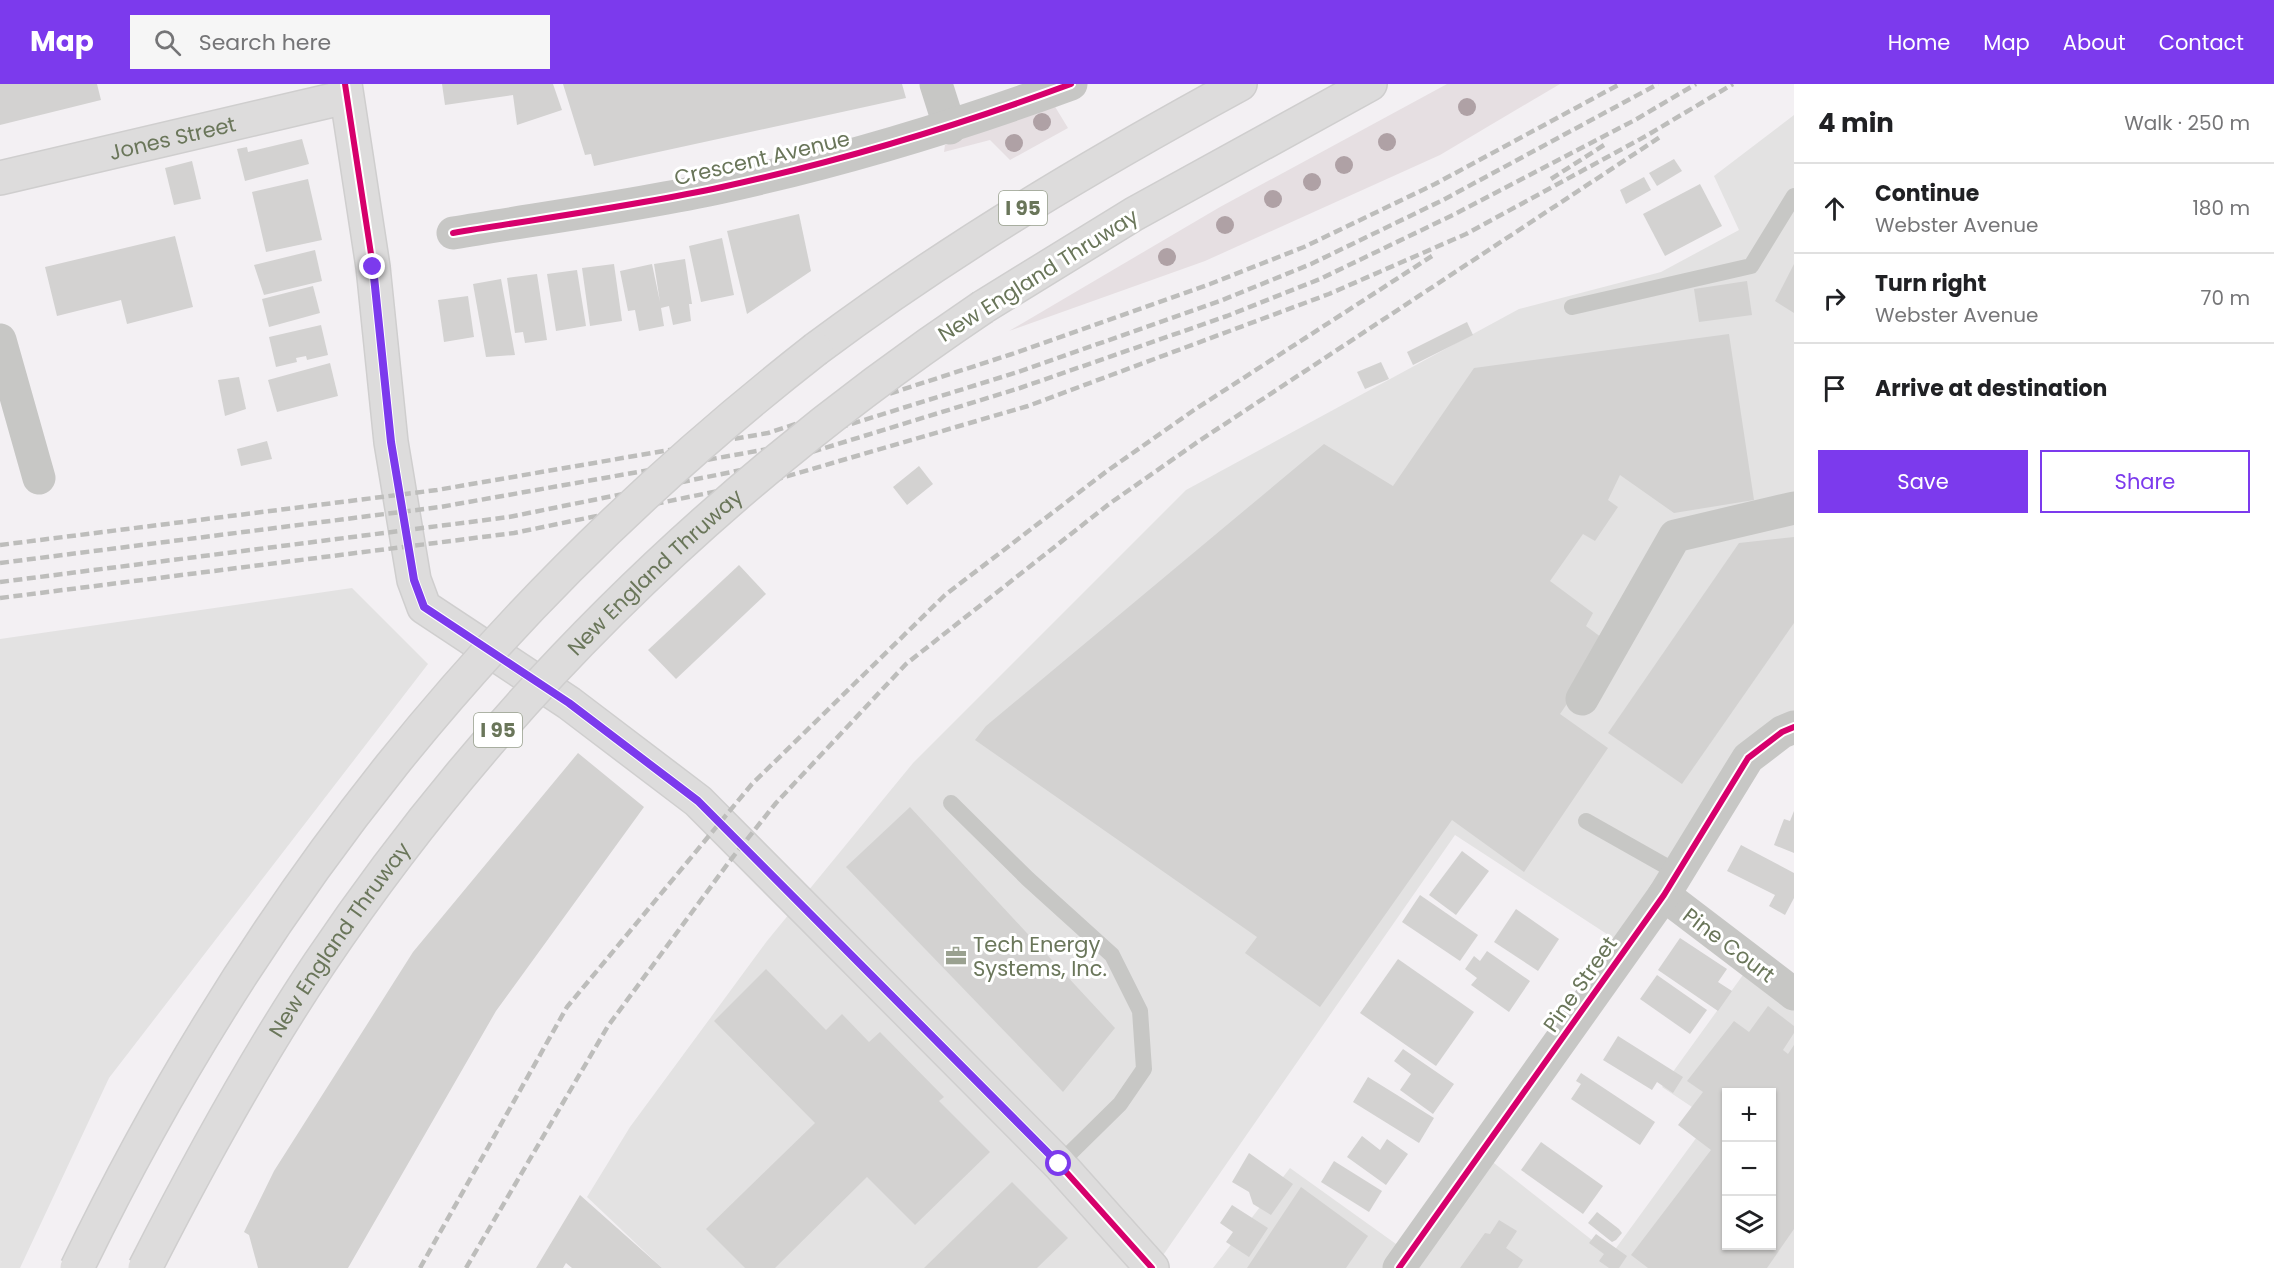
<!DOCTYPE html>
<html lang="en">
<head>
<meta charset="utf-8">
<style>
	body { margin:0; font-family:Poppins,sans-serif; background:#f6f6f6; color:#202124 }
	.controls { position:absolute; right:18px; bottom:18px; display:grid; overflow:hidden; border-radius:0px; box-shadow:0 2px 4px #0004 }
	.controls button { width:54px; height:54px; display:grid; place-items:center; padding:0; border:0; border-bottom:2px solid #e0e0e0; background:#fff; color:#202124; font:30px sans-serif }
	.stop { position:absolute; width:18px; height:18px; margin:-14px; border:4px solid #7c3aed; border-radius:50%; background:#fff }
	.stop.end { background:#7c3aed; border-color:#fff; box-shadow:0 2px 6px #0008 }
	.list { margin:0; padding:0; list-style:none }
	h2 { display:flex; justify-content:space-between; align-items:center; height:78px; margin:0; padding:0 24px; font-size:26px }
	h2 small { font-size:20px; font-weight:400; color:#757577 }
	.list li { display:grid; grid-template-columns:39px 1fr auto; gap:18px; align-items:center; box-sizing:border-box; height:90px; padding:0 24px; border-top:2px solid #e0e0e0 }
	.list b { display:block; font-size:22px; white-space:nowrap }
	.list p { margin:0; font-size:20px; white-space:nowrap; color:#757577 }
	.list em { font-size:20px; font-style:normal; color:#757577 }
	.actions { display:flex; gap:12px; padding:18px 24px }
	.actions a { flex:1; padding:14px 0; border:2px solid #7c3aed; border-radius:0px; text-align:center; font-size:21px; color:#7c3aed }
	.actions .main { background:#7c3aed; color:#fff }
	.icon { flex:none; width:33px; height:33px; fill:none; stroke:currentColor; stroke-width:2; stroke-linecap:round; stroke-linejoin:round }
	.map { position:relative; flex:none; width:1794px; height:1184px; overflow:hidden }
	header { display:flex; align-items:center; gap:36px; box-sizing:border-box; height:84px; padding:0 30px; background:#7c3aed; color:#fff }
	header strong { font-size:28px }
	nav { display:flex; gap:33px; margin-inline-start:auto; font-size:21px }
	.search { width:420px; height:54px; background:#f6f6f6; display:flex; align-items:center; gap:15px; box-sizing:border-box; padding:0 21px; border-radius:0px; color:#757577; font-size:22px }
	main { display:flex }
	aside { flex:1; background:#fff }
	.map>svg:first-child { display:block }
	.built { fill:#e3e2e2; fill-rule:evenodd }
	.green { fill:#e6dfe2 }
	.building { fill:#d3d2d1; fill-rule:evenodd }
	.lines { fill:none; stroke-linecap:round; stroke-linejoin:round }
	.secondary-casing { stroke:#cfcece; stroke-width:36 }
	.highway-casing { stroke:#cfcece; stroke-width:36 }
	.lane { stroke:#c7c7c5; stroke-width:16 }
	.street { stroke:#c7c7c5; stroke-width:33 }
	.secondary { stroke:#dddcdc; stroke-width:33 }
	.highway { stroke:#dddcdc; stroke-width:33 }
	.rail { stroke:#bdbdbb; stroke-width:4.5; stroke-dasharray:9 4.5; stroke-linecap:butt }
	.highway-bridge-casing { stroke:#cfcece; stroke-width:36; stroke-linecap:butt }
	.highway-bridge { stroke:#dddcdc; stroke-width:33 }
	.cycleway-casing { stroke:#fff; stroke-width:10 }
	.cycleway { stroke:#d6006c; stroke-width:6 }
	.tree { fill:#afa1a5 }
	.route { stroke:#7c3aed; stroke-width:8 }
	.labels { text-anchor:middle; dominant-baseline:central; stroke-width:6; stroke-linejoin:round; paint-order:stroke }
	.shield { fill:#fff; stroke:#979f8c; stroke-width:1.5 }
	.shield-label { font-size:20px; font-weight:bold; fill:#6a765a }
	.street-label { font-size:21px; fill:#6a765a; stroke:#fff }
	.poi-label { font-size:21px; fill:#6a765a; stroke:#fff; text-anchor:start }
</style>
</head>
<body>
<header>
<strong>Map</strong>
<div class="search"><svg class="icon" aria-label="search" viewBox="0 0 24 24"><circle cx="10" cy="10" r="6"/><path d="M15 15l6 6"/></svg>Search here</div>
<nav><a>Home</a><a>Map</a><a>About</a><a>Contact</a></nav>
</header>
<main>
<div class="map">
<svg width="1794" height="1184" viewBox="0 0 1794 1184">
	<rect width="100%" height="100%" fill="#f3f0f3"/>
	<!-- built -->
	<g class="built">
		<path d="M1794,31V644L1616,856L1455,751L1159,1177L1164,1184H662L587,1113L630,1043L767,857L913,679L1186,406L1519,225L1661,188L1739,146L1714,92Z"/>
		<path d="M352,504L428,580L109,994L20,1184H0V555Z"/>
		<path d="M1748,884L1794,916V1184H1213L1290,1084L1417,1175L1485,1072L1611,1171L1710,1035L1662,1003ZM1726,1008H1772V1162H1726Z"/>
	</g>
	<!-- green -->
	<g class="green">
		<path d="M1447,0H1560L1440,71L1205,177L1009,247L1220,123Z"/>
		<path d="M1054,21L1068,44L1010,76L990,56L944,68L945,61Z"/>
	</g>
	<!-- building -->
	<g class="building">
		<path d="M0,0H97L101,16L0,41Z"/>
		<path d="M442,0H553L562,26L517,41L513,11L445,21Z"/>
		<path d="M563,0H902L906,14L594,82L591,70L585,71Z"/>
		<path d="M302,55L309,80L245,97L237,65L247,63L248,68Z"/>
		<path d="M1674,75L1682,87L1657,102L1649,89Z"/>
		<path d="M192,77L201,115L174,121L165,84Z"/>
		<path d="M1644,93L1651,106L1626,120L1620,106Z"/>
		<path d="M308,95L322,156L266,168L252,108Z"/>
		<path d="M1700,100L1722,142L1665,172L1643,130Z"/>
		<path d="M799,130L811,187L747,230L727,147Z"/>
		<path d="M175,152L193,223L127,240L121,216L57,232L45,183Z"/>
		<path d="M722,154L734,211L701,218L689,162Z"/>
		<path d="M315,166L322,197L264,211L254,181Z"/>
		<path d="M685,175L692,220H689L691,237L673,241L669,222L661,224L664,242L639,247L635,226L628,227L620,187L652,180L660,218L654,180Z"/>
		<path d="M614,180L622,237L590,242L582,184Z"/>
		<path d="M1794,180V229L1775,217Z"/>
		<path d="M577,186L586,242L556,247L547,190Z"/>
		<path d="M537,190L547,256L525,259L523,248L515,249L507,194Z"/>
		<path d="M501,195L515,271L486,273L473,200Z"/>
		<path d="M1747,197L1752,231L1699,238L1694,205Z"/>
		<path d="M313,202L320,229L269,243L262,215Z"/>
		<path d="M468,212L474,253L444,258L438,216Z"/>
		<path d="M1467,238L1473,251L1413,281L1407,268Z"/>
		<path d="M321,241L328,271L307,276L306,272L296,274L297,278L276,283L269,253Z"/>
		<path d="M1729,250L1754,416L1674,429L1620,391L1608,416L1618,423L1595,457L1583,450L1550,497L1593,529L1586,542L1609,559L1560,630L1608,664L1524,788L1452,736L1320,923L1245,869L1257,853L975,656L986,642L1324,360L1393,402L1474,284Z"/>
		<path d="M1381,278L1389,295L1365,305L1357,288Z"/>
		<path d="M330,279L338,312L277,328L268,296Z"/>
		<path d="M239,293L246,325L225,332L218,296Z"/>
		<path d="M267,357L272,375L241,382L237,365Z"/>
		<path d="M919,382L933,400L907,421L893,403Z"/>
		<path d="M1794,453V539L1682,700L1608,649L1739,459Z"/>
		<path d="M739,481L766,510L676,595L648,566Z"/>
		<path d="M578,669L644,723L496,927L348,1184H258L249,1151L244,1148L274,1087L413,868Z"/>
		<path d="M910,723L1115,944L1063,1008L846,783Z"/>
		<path d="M1794,727V769L1774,761L1784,735L1790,737Z"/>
		<path d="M1741,761L1794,789V814L1785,831L1769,822L1775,811L1727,787Z"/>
		<path d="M1462,767L1489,787L1456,831L1429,811Z"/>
		<path d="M1420,811L1478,851L1460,877L1402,838Z"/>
		<path d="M1516,825L1559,855L1538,887L1494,858Z"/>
		<path d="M1680,854L1727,885L1718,898L1732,907L1718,927L1658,886Z"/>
		<path d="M1487,867L1530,897L1509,928L1471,901L1477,894L1465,885L1474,872L1480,877Z"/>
		<path d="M1398,875L1474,928L1436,982L1360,929Z"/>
		<path d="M766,885L826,946L842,930L869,958L880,948L944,1013L939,1017L990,1068L915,1141L867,1093L775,1184H745L706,1145L815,1039L714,937Z"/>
		<path d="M1657,891L1707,926L1690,950L1640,915Z"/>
		<path d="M1768,922L1794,942V949L1783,966L1788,970L1794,961V1145L1767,1184H1648L1631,1171L1711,1066L1678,1041L1703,1008L1687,997L1734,937L1749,948ZM1726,1008H1772V1162H1726Z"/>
		<path d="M1618,952L1683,993L1673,1009L1657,998L1652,1006L1603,976Z"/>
		<path d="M1403,965L1454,1000L1433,1030L1400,1006L1411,990L1394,977Z"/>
		<path d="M1581,989L1655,1038L1640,1061L1571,1015L1581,1000L1576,997Z"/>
		<path d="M1368,993L1434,1034L1419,1059L1353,1018Z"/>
		<path d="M1362,1052L1380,1066L1387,1055L1408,1070L1386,1101L1347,1073Z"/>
		<path d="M1541,1058L1603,1102L1583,1130L1521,1086Z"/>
		<path d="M1249,1069L1293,1100L1271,1131L1253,1120L1249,1108L1232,1098Z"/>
		<path d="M1334,1077L1382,1107L1369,1128L1321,1098Z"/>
		<path d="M1012,1098L1068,1154L1037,1184H924Z"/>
		<path d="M1301,1103L1368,1152L1346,1184H1247Z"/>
		<path d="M580,1111L662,1184H572L566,1179L563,1184H536Z"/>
		<path d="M1232,1121L1268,1144L1249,1173L1226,1158L1233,1148L1220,1139Z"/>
		<path d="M1597,1128L1619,1145L1622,1149L1616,1156L1612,1158L1588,1139Z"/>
		<path d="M1499,1136L1517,1147L1506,1164L1523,1176L1518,1184H1460L1485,1149L1490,1150Z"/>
		<path d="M1596,1150L1627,1172L1619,1184H1609L1599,1177L1604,1170L1589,1159Z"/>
	</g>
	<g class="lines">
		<defs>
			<g id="secondary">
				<path d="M345,0L373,183L391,358L414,496L424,523L569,619L698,717L1059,1080L1152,1184"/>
				<path id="s1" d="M0,94L346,13"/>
			</g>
			<g id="highway">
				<path d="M983,223L1134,130L1370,0"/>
				<path d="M816,265C950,165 1093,80 1240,0"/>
			</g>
		</defs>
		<!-- secondary casing -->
		<use href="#secondary" class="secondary-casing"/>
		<!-- highway casing -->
		<use href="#highway" class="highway-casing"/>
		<!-- lane -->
		<g class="lane">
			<path d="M1572,223L1751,182L1794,112"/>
			<path d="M951,719L1028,795L1112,871L1140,927L1144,985L1120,1020L1059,1080"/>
			<path d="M1586,737L1678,789"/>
		</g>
		<!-- street -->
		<g class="street">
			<path d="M936,0L950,44"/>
			<path d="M453,149C543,134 634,122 722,103C841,77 957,42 1071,0"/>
			<path d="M0,256L39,394"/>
			<path d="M1582,615L1675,452L1794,424"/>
			<path d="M1664,811L1794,910"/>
			<path d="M1399,1184L1664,811L1748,674L1782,648L1794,643"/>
		</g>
		<!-- secondary -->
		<use href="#secondary" class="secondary"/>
		<!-- highway -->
		<use href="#highway" class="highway"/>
		<!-- rail -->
		<g class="rail">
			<path d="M1551,95L1604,61"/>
			<path d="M0,461L437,406L768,349L1012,270L1210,200L1304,163L1435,100L1620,0"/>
			<path d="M0,479L440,423L774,364L1018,288L1220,217L1311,180L1443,116L1658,0"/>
			<path d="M0,498L509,433L776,379L1020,304L1227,232L1320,195L1455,130L1635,36L1696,0"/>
			<path d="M0,514L514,449L781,394L1028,322L1329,210L1466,150L1646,52L1733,0"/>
			<path d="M420,1184L567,923L752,700L945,511L1107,387L1194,326L1432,172"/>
			<path d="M466,1184L608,942L729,778L776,719L906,580L1109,420L1199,357L1660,53"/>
		</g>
		<defs>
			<g id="highway-bridge">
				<path d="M77,1184C256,814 492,518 816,265"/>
				<path id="s2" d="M145,1184C198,1080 254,977 319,880C495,618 721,399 983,223"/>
			</g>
		</defs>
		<!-- highway-bridge casing -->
		<use href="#highway-bridge" class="highway-bridge-casing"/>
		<!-- highway-bridge -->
		<use href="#highway-bridge" class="highway-bridge"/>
		<defs>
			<g id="cycleway">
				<path d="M345,0L373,183L391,358L414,496L424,523L569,619L698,717L1059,1080L1152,1184"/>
				<path d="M453,149C543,134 634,122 722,103C841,77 957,42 1071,0"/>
				<path d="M1399,1184L1664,811L1748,674L1782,648L1794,643"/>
			</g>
		</defs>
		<!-- cycleway casing -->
		<use href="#cycleway" class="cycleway-casing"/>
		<!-- cycleway -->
		<use href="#cycleway" class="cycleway"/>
	</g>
	<!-- trees -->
	<g class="tree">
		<circle cx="1467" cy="23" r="9"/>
		<circle cx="1042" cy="38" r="9"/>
		<circle cx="1387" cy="58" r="9"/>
		<circle cx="1014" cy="59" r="9"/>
		<circle cx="1344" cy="81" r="9"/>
		<circle cx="1312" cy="98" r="9"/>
		<circle cx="1273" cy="115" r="9"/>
		<circle cx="1225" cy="141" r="9"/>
		<circle cx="1167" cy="173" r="9"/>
	</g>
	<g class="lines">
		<!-- route -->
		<path class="route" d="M373,183L391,358L414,496L424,523L569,619L698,717L1059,1080"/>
	</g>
	<!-- icons -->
	<defs>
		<symbol id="office-bare" viewBox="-9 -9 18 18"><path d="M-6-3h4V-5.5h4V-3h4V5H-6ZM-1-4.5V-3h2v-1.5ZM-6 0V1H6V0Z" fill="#9aa190" stroke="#fff" stroke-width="2.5" paint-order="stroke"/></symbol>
	</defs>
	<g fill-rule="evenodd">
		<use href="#office-bare" x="941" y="857" width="30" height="30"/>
	</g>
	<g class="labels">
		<!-- shield labels -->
		<g class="shield">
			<rect x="999" y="107" width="48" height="34" rx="4.5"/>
			<rect x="474" y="629" width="48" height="34" rx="4.5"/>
		</g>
		<g class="shield-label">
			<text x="1023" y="124">I 95</text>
			<text x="498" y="646">I 95</text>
		</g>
		<!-- street labels -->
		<g class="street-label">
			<text stroke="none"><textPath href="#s1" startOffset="177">Jones Street</textPath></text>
			<text transform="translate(762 74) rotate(-13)">Crescent Avenue</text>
			<text transform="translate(1038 191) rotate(-32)">New England Thruway</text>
			<text stroke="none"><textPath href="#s2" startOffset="868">New England Thruway</textPath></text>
			<text stroke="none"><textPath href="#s2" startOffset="382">New England Thruway</textPath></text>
			<text transform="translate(1729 861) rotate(37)">Pine Court</text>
			<text transform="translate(1580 900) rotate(-55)">Pine Street</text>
		</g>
		<!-- poi labels -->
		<g class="poi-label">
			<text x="973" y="860">Tech Energy<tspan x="973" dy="24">Systems, Inc.</tspan></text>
		</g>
	</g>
</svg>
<div class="controls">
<button>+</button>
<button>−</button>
<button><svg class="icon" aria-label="layers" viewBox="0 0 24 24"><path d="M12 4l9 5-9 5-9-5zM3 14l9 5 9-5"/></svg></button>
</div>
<div class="stop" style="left:1059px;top:1080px"></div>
<div class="stop end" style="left:373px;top:183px"></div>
</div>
<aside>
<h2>4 min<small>Walk · 250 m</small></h2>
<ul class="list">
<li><svg class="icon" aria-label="ahead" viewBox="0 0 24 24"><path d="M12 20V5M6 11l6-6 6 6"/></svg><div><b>Continue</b><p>Webster Avenue</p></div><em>180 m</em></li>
<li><svg class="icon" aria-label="right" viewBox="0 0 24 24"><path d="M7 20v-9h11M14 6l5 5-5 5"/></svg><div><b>Turn right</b><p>Webster Avenue</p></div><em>70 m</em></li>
<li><svg class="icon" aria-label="arrive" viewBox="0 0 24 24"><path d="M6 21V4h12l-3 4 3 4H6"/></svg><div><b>Arrive at destination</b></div></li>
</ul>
<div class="actions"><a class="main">Save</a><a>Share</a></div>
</aside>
</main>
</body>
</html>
